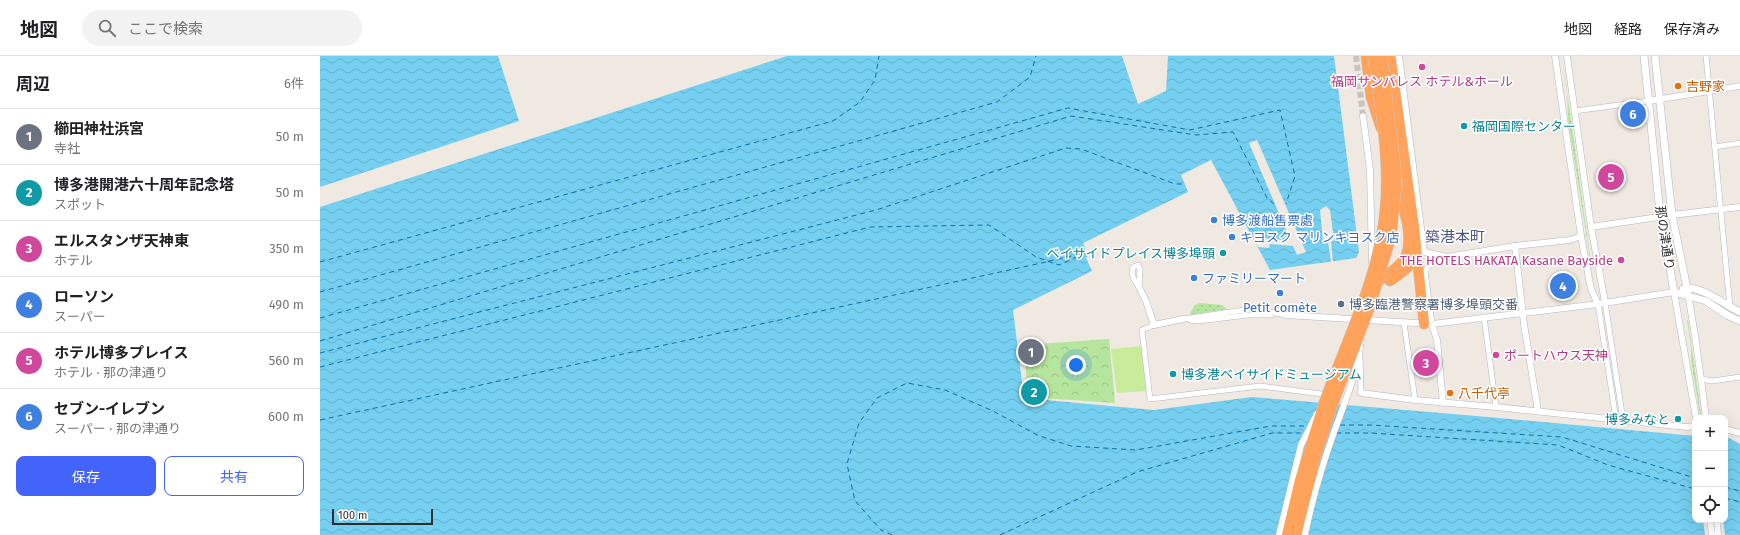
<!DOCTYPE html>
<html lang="ja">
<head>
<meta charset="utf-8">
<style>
	body { margin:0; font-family:"Fira Sans","Noto Sans JP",sans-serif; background:#f2f2f2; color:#202124 }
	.controls { position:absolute; right:12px; bottom:12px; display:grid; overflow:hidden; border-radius:8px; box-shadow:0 4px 16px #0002 }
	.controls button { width:36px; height:36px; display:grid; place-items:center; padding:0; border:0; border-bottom:1px solid #e0e0e0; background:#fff; color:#202124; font:20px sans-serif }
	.scale { position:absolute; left:12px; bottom:10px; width:101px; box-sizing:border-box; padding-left:4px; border:2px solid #2e2e2e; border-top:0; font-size:11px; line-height:14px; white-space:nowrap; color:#2e2e2e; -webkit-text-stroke:3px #fff; paint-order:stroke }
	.you { position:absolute; left:756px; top:309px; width:14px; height:14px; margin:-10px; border:3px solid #fff; border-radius:50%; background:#1a73e8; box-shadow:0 0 0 6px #1a73e833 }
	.badge { display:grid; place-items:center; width:26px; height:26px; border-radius:50%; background:#4264fb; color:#fff; font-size:13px; font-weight:700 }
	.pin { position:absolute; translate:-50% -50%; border:2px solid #fff; box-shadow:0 1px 4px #0006 }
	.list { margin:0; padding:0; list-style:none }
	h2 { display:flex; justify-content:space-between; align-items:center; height:52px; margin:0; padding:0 16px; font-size:17px }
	h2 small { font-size:13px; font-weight:400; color:#757577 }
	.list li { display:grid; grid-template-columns:26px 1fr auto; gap:12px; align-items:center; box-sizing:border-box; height:56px; padding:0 16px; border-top:1px solid #e0e0e0 }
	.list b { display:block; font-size:15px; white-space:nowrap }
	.list p { margin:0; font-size:13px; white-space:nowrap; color:#757577 }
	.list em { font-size:13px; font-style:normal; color:#757577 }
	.actions { display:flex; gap:8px; padding:12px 16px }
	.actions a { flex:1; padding:9px 0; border:1px solid #4264fb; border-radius:8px; text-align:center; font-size:14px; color:#4264fb }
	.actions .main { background:#4264fb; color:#fff }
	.icon { flex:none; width:22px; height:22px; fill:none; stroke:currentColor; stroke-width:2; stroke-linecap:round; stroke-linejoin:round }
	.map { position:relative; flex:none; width:1420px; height:479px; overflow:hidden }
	header { display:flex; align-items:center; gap:24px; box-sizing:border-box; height:56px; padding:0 20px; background:#fff; border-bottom:1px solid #e0e0e0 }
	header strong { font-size:19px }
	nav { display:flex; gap:22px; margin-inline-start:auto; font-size:14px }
	.search { width:280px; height:36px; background:#f2f2f2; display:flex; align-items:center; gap:10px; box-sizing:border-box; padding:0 14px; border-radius:22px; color:#757577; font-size:15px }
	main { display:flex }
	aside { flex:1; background:#fff }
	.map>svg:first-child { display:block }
	.grass { fill:url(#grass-dots) }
	.park { fill:url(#park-crowns) }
	.pitch { fill:#c9ec9a }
	.water { fill:url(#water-waves) }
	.pier { fill:#efe9e1 }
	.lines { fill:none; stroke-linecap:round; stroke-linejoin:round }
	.ferry { stroke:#0d6fa3; stroke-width:1; stroke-dasharray:5 4; stroke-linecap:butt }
	.tertiary-tunnel { stroke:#c8c4bd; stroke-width:6; stroke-dasharray:6 3; stroke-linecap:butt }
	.minor-casing { stroke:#b4b7c1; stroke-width:6 }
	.tertiary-casing { stroke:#b4b7c1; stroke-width:7 }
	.secondary-casing { stroke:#b4b7c1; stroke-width:8 }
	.motorway-casing { stroke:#c9c9c9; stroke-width:11 }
	.minor { stroke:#fff; stroke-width:5 }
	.tertiary { stroke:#fff; stroke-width:6 }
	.secondary { stroke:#fff; stroke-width:7 }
	.motorway { stroke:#ffa35c; stroke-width:10 }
	.motorway-bridge-casing { stroke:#c9c9c9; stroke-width:11; stroke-linecap:butt }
	.motorway-bridge { stroke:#ffa35c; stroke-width:10 }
	.hotel-dot { fill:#d1479c; stroke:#fff; stroke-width:1.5 }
	.food-dot { fill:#e8710a; stroke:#fff; stroke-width:1.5 }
	.culture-dot { fill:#0f9aa8; stroke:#fff; stroke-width:1.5 }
	.shop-dot { fill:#3f7fe0; stroke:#fff; stroke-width:1.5 }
	.service-dot { fill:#5c6f8a; stroke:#fff; stroke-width:1.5 }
	.labels { text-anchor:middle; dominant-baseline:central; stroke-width:3; stroke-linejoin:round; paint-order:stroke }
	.hotel-label { font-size:13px; fill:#b23c85; stroke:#fff }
	.food-label { font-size:13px; fill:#c56008; stroke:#fff; text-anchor:start }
	.culture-label { font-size:13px; fill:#0d838f; stroke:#fff; text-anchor:start }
	.shop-label { font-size:13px; fill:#366cbe; stroke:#fff; text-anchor:start }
	.street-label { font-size:13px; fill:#2e2e2e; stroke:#fff }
	.service-label { font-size:13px; fill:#4e5e75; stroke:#fff; text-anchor:start }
	.quarter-label { font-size:15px; fill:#4d5680; stroke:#fff }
</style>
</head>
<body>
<header>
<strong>地図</strong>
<div class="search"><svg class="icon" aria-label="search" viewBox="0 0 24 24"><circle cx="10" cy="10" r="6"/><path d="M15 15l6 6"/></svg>ここで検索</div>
<nav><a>地図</a><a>経路</a><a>保存済み</a></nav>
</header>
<main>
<aside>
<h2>周辺<small>6件</small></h2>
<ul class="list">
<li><span class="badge" style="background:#6b7280">1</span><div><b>櫛田神社浜宮</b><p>寺社</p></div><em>50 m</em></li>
<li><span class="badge" style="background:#0f9aa8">2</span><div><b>博多港開港六十周年記念塔</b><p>スポット</p></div><em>50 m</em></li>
<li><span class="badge" style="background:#d1479c">3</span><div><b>エルスタンザ天神東</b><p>ホテル</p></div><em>350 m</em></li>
<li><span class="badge" style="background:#3f7fe0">4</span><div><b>ローソン</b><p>スーパー</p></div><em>490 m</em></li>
<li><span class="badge" style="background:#d1479c">5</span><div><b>ホテル博多プレイス</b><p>ホテル · 那の津通り</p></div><em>560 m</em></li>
<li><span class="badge" style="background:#3f7fe0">6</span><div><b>セブン-イレブン</b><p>スーパー · 那の津通り</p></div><em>600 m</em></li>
</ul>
<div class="actions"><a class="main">保存</a><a>共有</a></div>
</aside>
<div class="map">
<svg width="1420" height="479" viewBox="0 0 1420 479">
	<defs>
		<pattern id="grass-dots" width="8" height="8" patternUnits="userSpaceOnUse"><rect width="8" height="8" fill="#b6e59e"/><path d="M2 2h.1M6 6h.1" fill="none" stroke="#9dc588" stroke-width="1.8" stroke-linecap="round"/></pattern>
		<pattern id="park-crowns" width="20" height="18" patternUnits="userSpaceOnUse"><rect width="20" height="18" fill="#b6e59e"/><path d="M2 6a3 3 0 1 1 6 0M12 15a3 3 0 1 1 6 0" fill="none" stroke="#9dc588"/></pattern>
		<pattern id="water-waves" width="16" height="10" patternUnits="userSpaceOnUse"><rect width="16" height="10" fill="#75cff0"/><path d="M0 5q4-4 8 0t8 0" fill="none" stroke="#66b2ce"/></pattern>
	</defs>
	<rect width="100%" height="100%" fill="#efe9e1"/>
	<!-- grass -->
	<g class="grass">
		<path d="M1242,0L1274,228L1248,63L1247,33Z"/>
		<path d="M880,247L902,249L907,253L869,259L875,249Z"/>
		<path d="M1367,264H1368L1381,358L1380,359L1371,304V291Z"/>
	</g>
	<!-- park -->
	<path class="park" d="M789,283L795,347L708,341L704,289Z"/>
	<!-- pitch -->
	<path class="pitch" d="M822,290L827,335L797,337L791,293Z"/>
	<!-- water -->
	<g class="water">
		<path d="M0,0H178L199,65L0,131Z"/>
		<path d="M467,0H802L818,48L846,35L848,0H1014L1039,196L1036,202L950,214L891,104L861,119L868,136L763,187L768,200L766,202L772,215L693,254L704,342L834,354L932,341L1168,361L1375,380V464H1405V381H1407L1420,388V479H0V151Z"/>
	</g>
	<!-- pier -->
	<g class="pier">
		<path d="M937,84L986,196L977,199L973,190L950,188L949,192L938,191L933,181L965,184V181H969L929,87Z"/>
		<path d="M1006,150L1010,154L1014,184L1011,186L1013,206H1011L1008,186L1003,185L1000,154Z"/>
		<path d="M1383,464H1403L1405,479H1385Z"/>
	</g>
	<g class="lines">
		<!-- ferry -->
		<g class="ferry">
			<path d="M729,205L765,197"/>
			<path d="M0,206L513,65L540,46L555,24L559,0"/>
			<path d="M0,236L677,46L710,21L716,0"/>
			<path d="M0,262L748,52L870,74L960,54L975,120L966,148"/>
			<path d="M0,285L751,60L876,79L913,76L947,142L956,150"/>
			<path d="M0,297L556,154L746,92L761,93L855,128H864"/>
			<path d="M0,311L550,171L669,169L716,201L739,209L767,196"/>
			<path d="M0,364L726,206"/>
			<path d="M1020,369H1050L1242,381L1375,422"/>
			<path d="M1016,377H1050L1238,389L1288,409L1375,433"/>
			<path d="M1405,431L1420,435"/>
			<path d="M1405,442L1420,446"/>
			<path d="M572,479L561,474L535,445L527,408L539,367L557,342L587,327L625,334L673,355L717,379L751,390L816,394L951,370H987"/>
			<path d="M680,479L817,416L952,377H984"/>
		</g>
		<!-- tertiary-tunnel -->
		<path class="tertiary-tunnel" d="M1036,0L1043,60"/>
		<defs>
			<g id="minor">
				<path d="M1386,0L1410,251"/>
				<path d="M1254,55L1329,45"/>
				<path d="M1395,91L1420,87"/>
				<path d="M818,209L820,213L819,231C815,225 810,219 813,211Z"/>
				<path d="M1285,246L1303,364"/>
				<path d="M1278,248L1296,363"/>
				<path d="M1164,261L1176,351"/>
				<path d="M863,263L931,253L966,259"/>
				<path d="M870,264L878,265L928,259H951"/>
				<path d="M1084,267L1095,344"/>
				<path d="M1112,268L1105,215L1112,206L1127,201"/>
				<path d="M834,269L822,274L830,343L940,330L1009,339"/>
				<path d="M1040,301L1041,337"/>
				<path d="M1381,323L1392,325L1420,321"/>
			</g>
			<g id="tertiary">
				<path d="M1079,0L1104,196L1127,201L1195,190L1250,184L1261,180"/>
				<path d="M1235,0L1261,180L1271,233L1278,248"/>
				<path d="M1247,0L1271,171L1285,246"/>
				<path d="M1329,45L1420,30"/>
				<path d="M1043,60L1050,114L1052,206"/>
				<path d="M1271,171L1352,159L1420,151"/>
				<path d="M1195,190L1204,268L1218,355"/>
				<path d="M819,231L826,245L834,269L863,263"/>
				<path d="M1368,237L1376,286L1386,362"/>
				<path d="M966,259L1112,268L1278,248L1354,236L1376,362"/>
				<path d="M1112,268L1117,284L1123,347"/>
				<path d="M1041,337L1095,344L1176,351L1367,371L1375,370"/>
				<path d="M1405,373L1420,377"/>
				<path d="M1390,464L1392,479"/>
				<path d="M1397,464L1398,479"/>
				<path d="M959,479L981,389L997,358"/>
				<path d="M985,479C992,444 1002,410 1014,376C1025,346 1038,315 1041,283"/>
			</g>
			<g id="secondary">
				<path d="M1324,0L1339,148L1354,236"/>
				<path d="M1335,0L1352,159L1367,232"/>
				<path d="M1363,233C1380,228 1405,249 1420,256"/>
				<path d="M1354,236L1386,245L1407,259L1420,265"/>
			</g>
			<g id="motorway">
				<path d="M1046,0L1051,41L1061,72"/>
				<path d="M1070,0L1094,170L1104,268"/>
				<path d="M1070,225C1080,218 1094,210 1094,196"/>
				<path d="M1054,230C1063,220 1076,215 1084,203C1096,184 1082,148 1077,128"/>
				<path d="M967,479L980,424L1004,347"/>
				<path d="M976,479L996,400L1013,348"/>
			</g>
		</defs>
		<!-- minor casing -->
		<use href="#minor" class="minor-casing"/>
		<!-- tertiary casing -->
		<use href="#tertiary" class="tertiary-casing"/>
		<!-- secondary casing -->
		<use href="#secondary" class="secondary-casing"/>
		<!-- motorway casing -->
		<use href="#motorway" class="motorway-casing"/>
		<!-- minor -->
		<use href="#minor" class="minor"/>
		<!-- tertiary -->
		<use href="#tertiary" class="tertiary"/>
		<!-- secondary -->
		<use href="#secondary" class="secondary"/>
		<!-- motorway -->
		<use href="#motorway" class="motorway"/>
		<defs>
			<g id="motorway-bridge">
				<path d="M1004,347C1026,285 1059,221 1065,154C1070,103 1060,51 1053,0"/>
				<path d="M1013,348L1051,248L1071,181L1076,135V114L1062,0"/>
			</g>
		</defs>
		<!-- motorway-bridge casing -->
		<use href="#motorway-bridge" class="motorway-bridge-casing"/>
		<!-- motorway-bridge -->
		<use href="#motorway-bridge" class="motorway-bridge"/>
	</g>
	<!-- markers -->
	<g class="hotel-dot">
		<circle cx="1102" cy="11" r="4"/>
		<circle cx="1301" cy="204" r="4"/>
		<circle cx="1176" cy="299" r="4"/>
	</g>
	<g class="food-dot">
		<circle cx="1358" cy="30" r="4"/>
		<circle cx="1130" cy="337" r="4"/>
	</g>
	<g class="culture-dot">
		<circle cx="1144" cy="70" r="4"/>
		<circle cx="903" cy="197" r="4"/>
		<circle cx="853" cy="318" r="4"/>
		<circle cx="1358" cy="363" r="4"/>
	</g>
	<g class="shop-dot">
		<circle cx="894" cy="164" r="4"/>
		<circle cx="912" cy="181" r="4"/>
		<circle cx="874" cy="222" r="4"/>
		<circle cx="960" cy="237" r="4"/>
	</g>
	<circle class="service-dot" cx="1021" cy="248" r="4"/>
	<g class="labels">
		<!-- hotel labels -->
		<g class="hotel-label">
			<text x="1102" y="25">福岡サンパレス ホテル&amp;ホール</text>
			<text x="1293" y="204" text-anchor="end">THE HOTELS HAKATA Kasane Bayside</text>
			<text x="1184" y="299" text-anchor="start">ポートハウス天神</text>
		</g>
		<!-- food labels -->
		<g class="food-label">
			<text x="1366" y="30">吉野家</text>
			<text x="1138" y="337">八千代亭</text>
		</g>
		<!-- culture labels -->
		<g class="culture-label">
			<text x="1152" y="70">福岡国際センター</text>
			<text x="895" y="197" text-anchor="end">ベイサイドプレイス博多埠頭</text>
			<text x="861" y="318">博多港ベイサイドミュージアム</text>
			<text x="1350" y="363" text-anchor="end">博多みなと</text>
		</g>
		<!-- shop labels -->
		<g class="shop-label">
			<text x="902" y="164">博多渡船售票處</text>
			<text x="920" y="181">キヨスク マリンキヨスク店</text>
			<text x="882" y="222">ファミリーマート</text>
			<text x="960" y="251" text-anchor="middle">Petit comète</text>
		</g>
		<!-- street labels -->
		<g class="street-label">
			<text transform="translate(1345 182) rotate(81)">那の津通り</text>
		</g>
		<!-- service labels -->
		<g class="service-label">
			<text x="1029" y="248">博多臨港警察署博多埠頭交番</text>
		</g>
		<!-- quarter labels -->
		<g class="quarter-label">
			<text x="1135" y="181">築港本町</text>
		</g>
	</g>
</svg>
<div class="controls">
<button>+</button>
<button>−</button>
<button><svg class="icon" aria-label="locate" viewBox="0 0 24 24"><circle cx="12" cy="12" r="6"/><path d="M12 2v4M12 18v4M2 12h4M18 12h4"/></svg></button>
</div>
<div class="scale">100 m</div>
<div class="you"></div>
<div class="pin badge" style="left:711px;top:296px;background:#6b7280">1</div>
<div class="pin badge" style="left:714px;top:336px;background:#0f9aa8">2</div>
<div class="pin badge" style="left:1106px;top:307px;background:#d1479c">3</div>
<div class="pin badge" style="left:1243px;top:230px;background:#3f7fe0">4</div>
<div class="pin badge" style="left:1291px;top:121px;background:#d1479c">5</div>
<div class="pin badge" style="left:1313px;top:58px;background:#3f7fe0">6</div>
</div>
</main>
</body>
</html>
